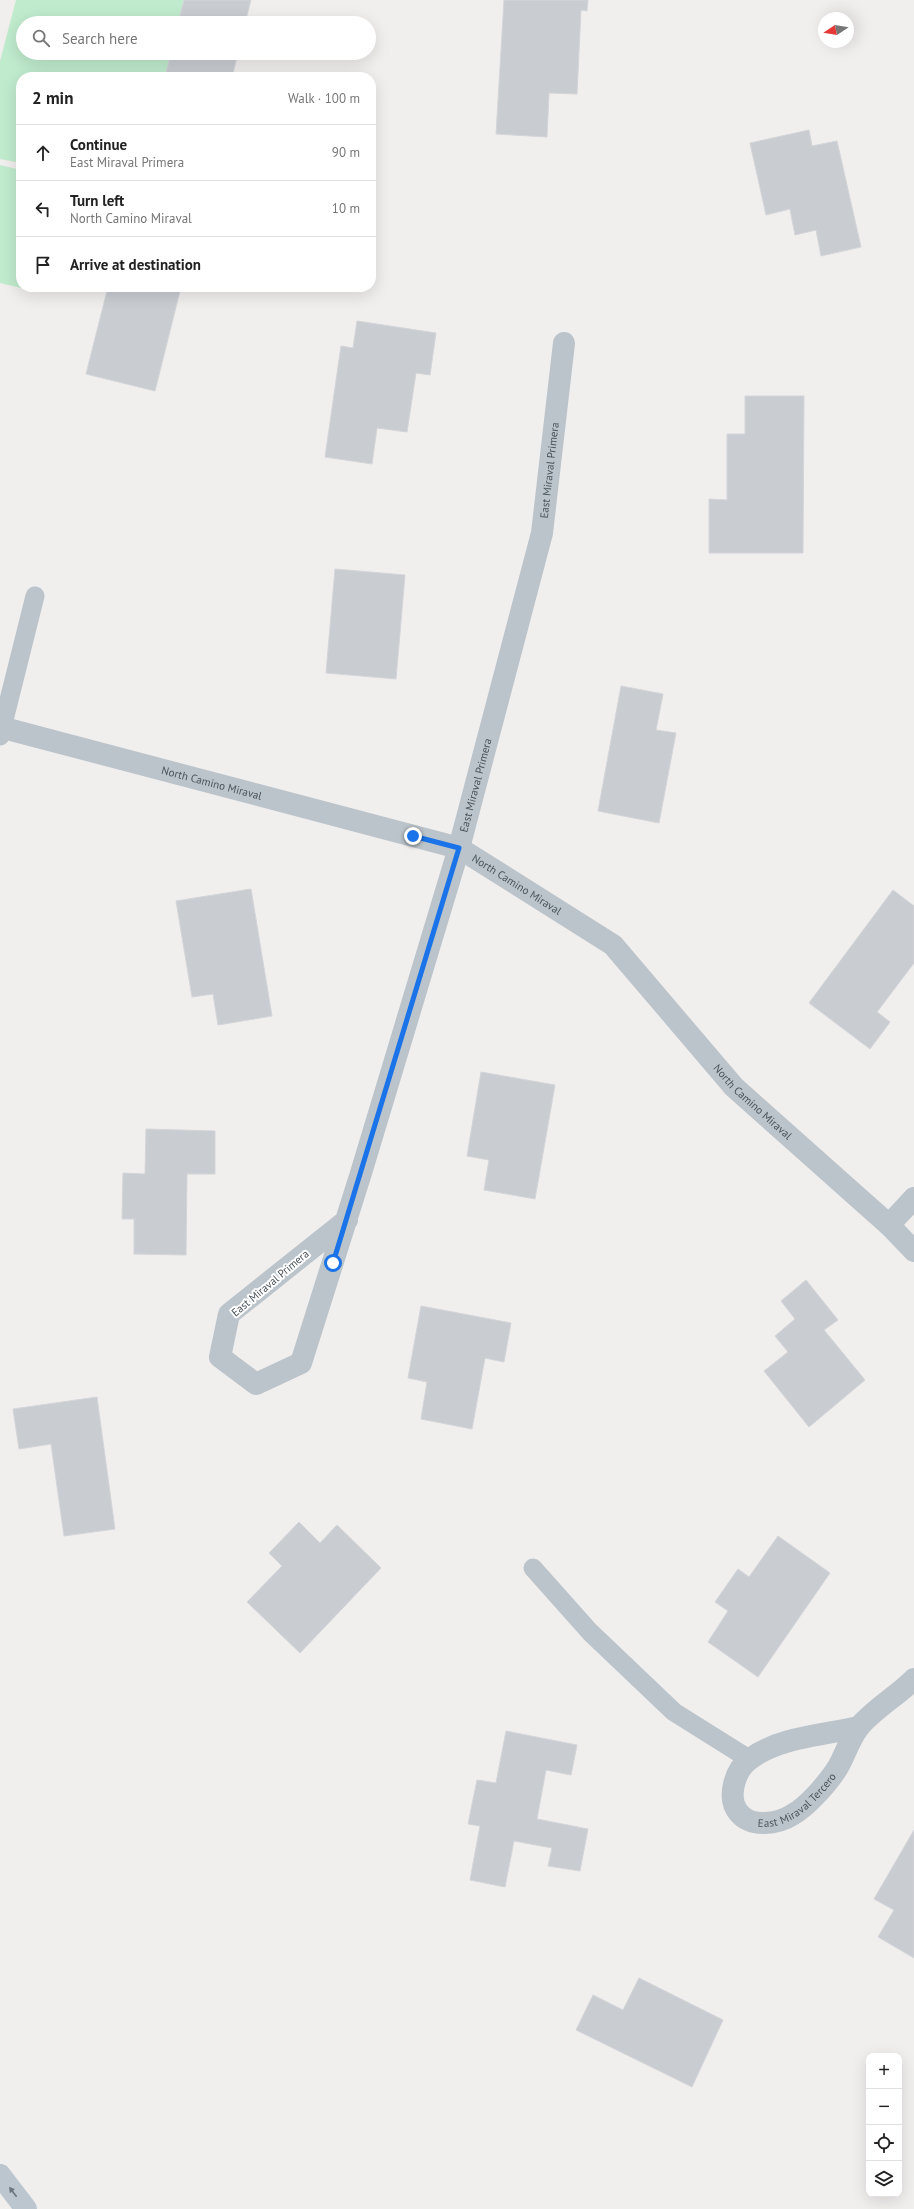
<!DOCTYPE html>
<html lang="en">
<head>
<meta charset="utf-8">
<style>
	body { margin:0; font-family:"PT Sans",sans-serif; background:#f6f6f6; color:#222 }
	.controls { position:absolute; right:12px; bottom:12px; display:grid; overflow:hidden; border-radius:8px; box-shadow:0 4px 16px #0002 }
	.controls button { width:36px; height:36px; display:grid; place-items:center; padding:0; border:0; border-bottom:1px solid #e0e0e0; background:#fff; color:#222; font:20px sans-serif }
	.compass { position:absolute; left:818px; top:12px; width:36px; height:36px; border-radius:50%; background:#fff; box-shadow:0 4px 16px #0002; rotate:258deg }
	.stop { position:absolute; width:12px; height:12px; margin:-9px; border:3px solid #1a73e8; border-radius:50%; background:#fff }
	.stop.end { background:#1a73e8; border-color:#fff; box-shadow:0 1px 4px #0008 }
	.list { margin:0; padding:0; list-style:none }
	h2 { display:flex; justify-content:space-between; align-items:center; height:52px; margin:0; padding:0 16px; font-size:17px }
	h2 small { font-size:13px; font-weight:400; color:#767676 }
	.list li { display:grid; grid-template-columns:26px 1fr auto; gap:12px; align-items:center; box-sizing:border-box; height:56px; padding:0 16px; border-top:1px solid #e0e0e0 }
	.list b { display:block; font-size:15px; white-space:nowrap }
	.list p { margin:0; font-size:13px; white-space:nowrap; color:#767676 }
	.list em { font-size:13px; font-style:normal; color:#767676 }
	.icon { flex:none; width:22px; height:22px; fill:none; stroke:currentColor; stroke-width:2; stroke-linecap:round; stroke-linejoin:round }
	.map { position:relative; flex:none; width:914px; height:2209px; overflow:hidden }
	.search { position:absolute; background:#fff; box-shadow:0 4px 16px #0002; left:16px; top:16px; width:360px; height:44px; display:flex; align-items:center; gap:10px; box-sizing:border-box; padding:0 14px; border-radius:22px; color:#767676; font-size:15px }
	.panel { position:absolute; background:#fff; box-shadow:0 4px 16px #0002; left:16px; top:72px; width:360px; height:220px; border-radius:16px }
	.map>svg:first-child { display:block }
	.green { fill:#c0ebcd }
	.building { fill:#c9ccd1; stroke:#d3d5d9 }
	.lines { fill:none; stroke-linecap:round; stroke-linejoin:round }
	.service { stroke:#bbc4ca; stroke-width:19 }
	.minor { stroke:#bbc4ca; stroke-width:22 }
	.secondary { stroke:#bbc6cf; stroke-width:22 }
	.oneway { fill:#6a767d }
	.route { stroke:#1a73e8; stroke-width:5 }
	.labels { text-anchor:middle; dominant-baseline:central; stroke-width:4; stroke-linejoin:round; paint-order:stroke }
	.street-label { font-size:11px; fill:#48535a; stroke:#fff }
</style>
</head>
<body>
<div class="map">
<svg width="914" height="2209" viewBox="0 0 914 2209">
	<rect width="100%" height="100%" fill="#f1eeee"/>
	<!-- green -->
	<g class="green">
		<path d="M16,0H184L178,23H23V53H171L165,77H21V163L0,159V61Z"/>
		<path d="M0,165L21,170V288L0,283Z"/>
	</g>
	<!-- building -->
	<g class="building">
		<path d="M184,0H251L245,23H178Z"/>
		<path d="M504,0H588L587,11L581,10L577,94L549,93L547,137L496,134Z"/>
		<path d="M171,53H238L232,77H165Z"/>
		<path d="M809,130L812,146L837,141L861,247L821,256L816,230L795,235L790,209L766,215L750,143Z"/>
		<path d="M108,287H181L155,391L86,374Z"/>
		<path d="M357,321L436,333L430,375L416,373L407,432L377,428L372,464L325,457L341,346L353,348Z"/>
		<path d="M745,396H804L803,553H709V499L727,500V434H745Z"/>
		<path d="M335,569L405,575L396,679L326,673Z"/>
		<path d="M621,686L663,694L656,730L676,733L659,823L598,811Z"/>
		<path d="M251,889L272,1016L218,1025L213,994L192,997L176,901Z"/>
		<path d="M893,890L914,906V963L877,1012L890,1022L870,1049L809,1003Z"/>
		<path d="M481,1072L555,1085L535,1199L484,1190L489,1160L467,1156Z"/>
		<path d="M146,1129L215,1131V1174H187L186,1255L134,1254V1219H122L123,1173L145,1174Z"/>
		<path d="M806,1280L838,1320L824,1330L865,1380L809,1427L764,1371L788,1352L775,1336L795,1319L781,1301Z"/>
		<path d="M421,1306L511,1323L504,1362L485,1358L472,1429L421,1419L427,1382L408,1378Z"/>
		<path d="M97,1397L115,1529L64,1536L51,1444L19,1449L13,1409Z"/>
		<path d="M299,1522L320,1543L337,1525L381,1568L300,1653L247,1602L282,1566L269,1553Z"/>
		<path d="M778,1536L830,1573L758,1677L708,1642L728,1611L715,1602L738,1569L749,1577Z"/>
		<path d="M506,1731L577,1745L571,1775L546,1770L537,1819L588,1829L580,1871L548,1866L552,1848L514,1841L505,1887L470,1880L480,1826L468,1824L477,1780L496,1783Z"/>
		<path d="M914,1830V1958L878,1937L894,1910L874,1899Z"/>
		<path d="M639,1978L723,2020L692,2087L576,2030L593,1995L623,2010Z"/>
	</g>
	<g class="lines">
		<!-- service -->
		<g class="service">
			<path d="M0,736L35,596"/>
			<path d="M533,1568L590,1632L674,1712L749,1759"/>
		</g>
		<!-- minor -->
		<g class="minor">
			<path id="s1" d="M0,727L459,848L613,945L734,1087L889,1225L914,1251"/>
			<path id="s2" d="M347,1220L229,1314L220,1357L256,1384L301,1363L361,1173L459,848L542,533L564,343"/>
			<path d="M889,1225L914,1198"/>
			<path id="s3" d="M859,1727C824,1735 779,1737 750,1759C735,1769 726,1798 739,1813C751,1828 778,1824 792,1815C807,1807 829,1782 838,1767C845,1755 850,1738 859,1727C874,1709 897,1696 914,1679"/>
		</g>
		<!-- secondary -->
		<path class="secondary" d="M0,2175L26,2209"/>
	</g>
	<!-- one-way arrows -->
	<defs><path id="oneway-solid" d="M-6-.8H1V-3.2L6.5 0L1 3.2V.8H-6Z"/></defs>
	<use class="oneway" href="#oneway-solid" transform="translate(13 2192) rotate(-127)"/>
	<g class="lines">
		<!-- route -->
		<path class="route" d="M333,1263L459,848L413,836"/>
	</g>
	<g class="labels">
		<!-- street labels -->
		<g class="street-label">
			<text stroke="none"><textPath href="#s2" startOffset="1217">East Miraval Primera</textPath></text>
			<text stroke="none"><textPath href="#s1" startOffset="219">North Camino Miraval</textPath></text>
			<text stroke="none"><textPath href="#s2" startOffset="893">East Miraval Primera</textPath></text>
			<text stroke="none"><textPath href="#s1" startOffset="543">North Camino Miraval</textPath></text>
			<text stroke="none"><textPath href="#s1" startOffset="867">North Camino Miraval</textPath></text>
			<text transform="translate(270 1283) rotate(-40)">East Miraval Primera</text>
			<text stroke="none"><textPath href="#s3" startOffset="244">East Miraval Tercero</textPath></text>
		</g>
	</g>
</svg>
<div class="controls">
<button>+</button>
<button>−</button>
<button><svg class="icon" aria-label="locate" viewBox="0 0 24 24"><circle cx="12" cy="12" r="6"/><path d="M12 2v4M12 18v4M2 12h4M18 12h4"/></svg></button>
<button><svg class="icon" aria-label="layers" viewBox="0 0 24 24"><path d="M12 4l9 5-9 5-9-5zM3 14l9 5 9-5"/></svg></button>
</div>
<svg class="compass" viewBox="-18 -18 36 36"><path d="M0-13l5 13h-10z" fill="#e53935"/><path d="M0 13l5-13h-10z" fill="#767676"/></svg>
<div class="stop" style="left:333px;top:1263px"></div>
<div class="stop end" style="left:413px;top:836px"></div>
<div class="search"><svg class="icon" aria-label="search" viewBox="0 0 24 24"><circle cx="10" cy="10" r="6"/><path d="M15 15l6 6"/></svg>Search here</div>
<section class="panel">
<h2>2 min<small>Walk · 100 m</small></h2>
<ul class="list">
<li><svg class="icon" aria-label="ahead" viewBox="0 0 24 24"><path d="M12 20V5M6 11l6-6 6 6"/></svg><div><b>Continue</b><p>East Miraval Primera</p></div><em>90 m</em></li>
<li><svg class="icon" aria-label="left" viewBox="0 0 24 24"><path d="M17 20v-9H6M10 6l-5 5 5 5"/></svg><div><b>Turn left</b><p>North Camino Miraval</p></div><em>10 m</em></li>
<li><svg class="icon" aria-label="arrive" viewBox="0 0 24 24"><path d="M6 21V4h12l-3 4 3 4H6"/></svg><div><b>Arrive at destination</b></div></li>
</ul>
</section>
</div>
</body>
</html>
